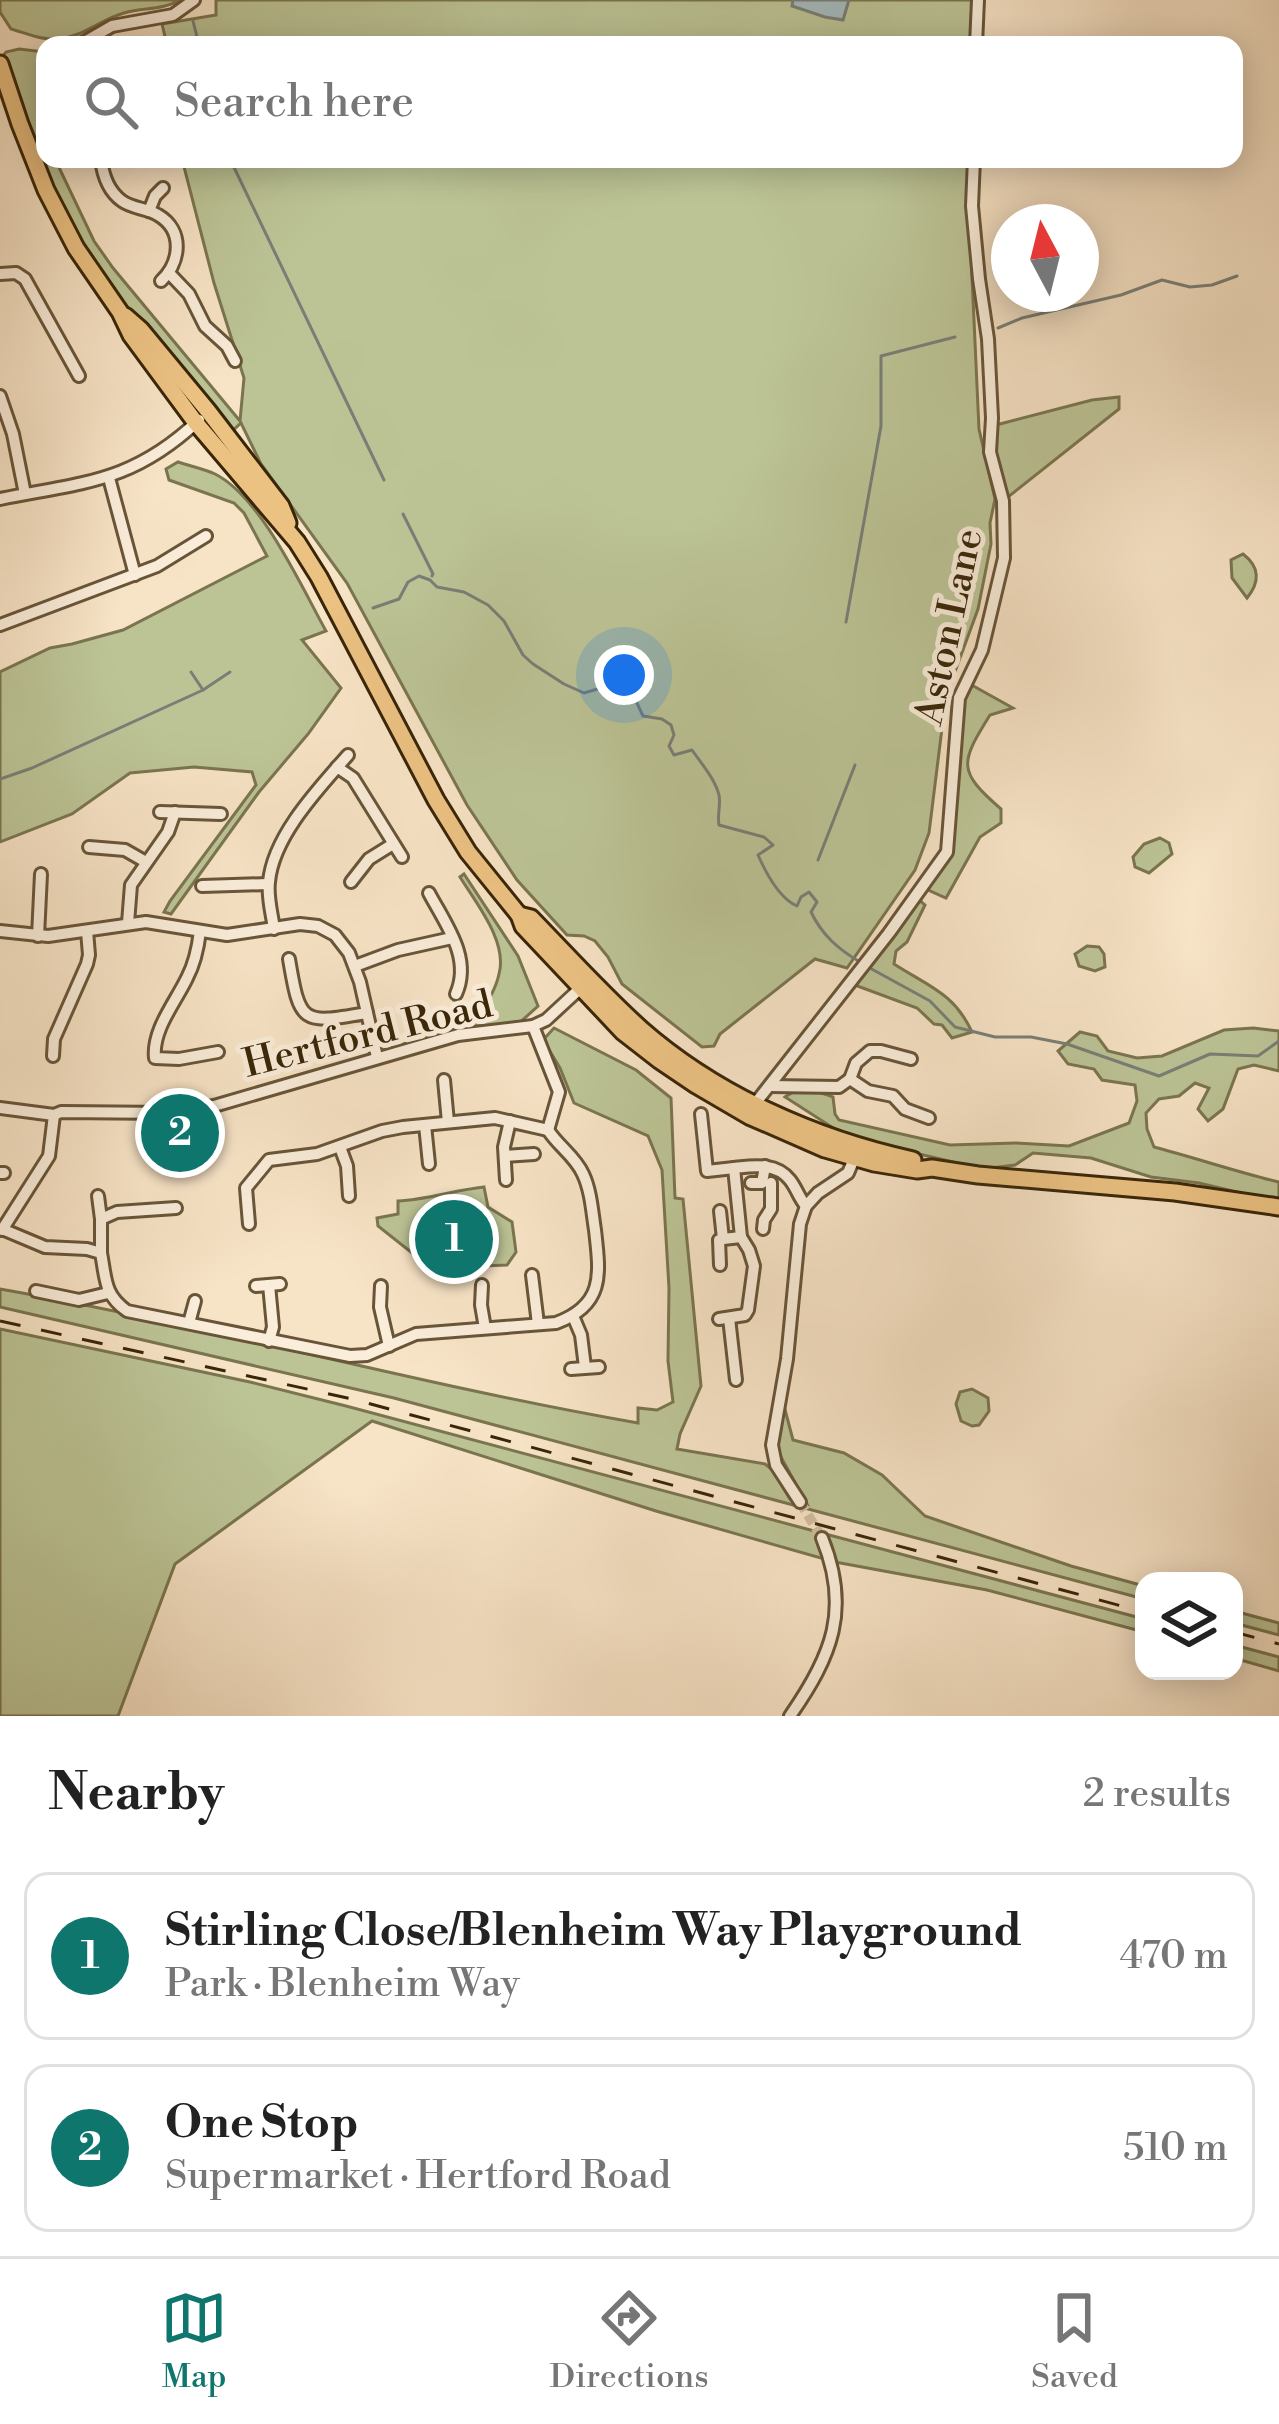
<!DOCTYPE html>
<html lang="en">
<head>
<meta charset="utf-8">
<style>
	body { margin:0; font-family:"Libre Bodoni",serif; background:#f6f6f6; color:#222 }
	.controls { position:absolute; right:36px; bottom:36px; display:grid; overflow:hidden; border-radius:24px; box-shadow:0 6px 30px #0003 }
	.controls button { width:108px; height:108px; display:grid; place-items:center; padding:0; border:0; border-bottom:3px solid #e0e0e0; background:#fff; color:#222; font:60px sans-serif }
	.compass { position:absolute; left:991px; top:204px; width:108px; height:108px; border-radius:50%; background:#fff; box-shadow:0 6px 30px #0003; rotate:353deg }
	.you { position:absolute; left:624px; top:675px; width:42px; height:42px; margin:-30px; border:9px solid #fff; border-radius:50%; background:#1a73e8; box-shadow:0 0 0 18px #1a73e833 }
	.badge { display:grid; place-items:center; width:78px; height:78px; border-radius:50%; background:#0f766e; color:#fff; font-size:39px; font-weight:700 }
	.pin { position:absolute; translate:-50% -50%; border:6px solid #fff; box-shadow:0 3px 12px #0006 }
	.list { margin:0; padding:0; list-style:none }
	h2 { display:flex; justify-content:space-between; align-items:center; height:156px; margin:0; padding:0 48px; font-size:51px }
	h2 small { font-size:39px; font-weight:400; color:#767676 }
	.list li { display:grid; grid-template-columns:78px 1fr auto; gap:36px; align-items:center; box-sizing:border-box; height:168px; margin:0 24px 24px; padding:0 24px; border:3px solid #e0e0e0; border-radius:24px }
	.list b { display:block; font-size:45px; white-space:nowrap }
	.list p { margin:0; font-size:39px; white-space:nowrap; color:#767676 }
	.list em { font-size:39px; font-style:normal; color:#767676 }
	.icon { flex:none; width:66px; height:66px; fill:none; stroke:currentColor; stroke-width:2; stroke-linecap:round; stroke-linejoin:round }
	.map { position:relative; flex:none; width:1279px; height:1716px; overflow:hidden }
	.search { position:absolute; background:#fff; box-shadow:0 6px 30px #0003; left:36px; right:36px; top:36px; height:132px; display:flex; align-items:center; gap:30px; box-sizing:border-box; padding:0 42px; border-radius:24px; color:#767676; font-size:45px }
	.sheet { height:540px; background:#fff }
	nav { display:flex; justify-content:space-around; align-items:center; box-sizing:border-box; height:168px; border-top:3px solid #e0e0e0; background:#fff; font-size:33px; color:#767676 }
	nav a { display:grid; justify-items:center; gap:6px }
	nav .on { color:#0f766e }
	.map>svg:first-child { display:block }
	.green { fill:#bcc496; stroke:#7a754f; stroke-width:3 }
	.water { fill:#a4bbc1; stroke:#797f77; stroke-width:3 }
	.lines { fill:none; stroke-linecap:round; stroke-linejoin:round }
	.stream { stroke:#797f77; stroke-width:3 }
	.minor-tunnel { stroke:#d1bda0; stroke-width:10; stroke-dasharray:10 5; stroke-linecap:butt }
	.minor-casing { stroke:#685538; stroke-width:16 }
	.highway-casing { stroke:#392608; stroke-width:21 }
	.minor { stroke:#faedda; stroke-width:10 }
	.highway { stroke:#ecc283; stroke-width:15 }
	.rail { stroke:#392608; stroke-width:3; stroke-dasharray:21 21; stroke-linecap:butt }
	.labels { text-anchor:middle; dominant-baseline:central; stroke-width:10; stroke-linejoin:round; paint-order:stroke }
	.street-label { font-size:39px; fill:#392608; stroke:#faedda }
</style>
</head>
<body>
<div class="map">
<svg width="1279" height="1716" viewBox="0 0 1279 1716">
	<rect width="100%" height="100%" fill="#f7e3c6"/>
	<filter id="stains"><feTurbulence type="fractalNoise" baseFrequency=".00167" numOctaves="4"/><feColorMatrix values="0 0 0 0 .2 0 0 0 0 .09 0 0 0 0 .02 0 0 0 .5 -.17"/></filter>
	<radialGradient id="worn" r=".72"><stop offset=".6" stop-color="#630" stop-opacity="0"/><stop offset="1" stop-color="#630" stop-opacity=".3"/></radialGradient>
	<!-- green -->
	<g class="green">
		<path d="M0,0H181C159,11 146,7 124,13C102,19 82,37 59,39C43,41 26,33 11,29L0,12Z"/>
		<path d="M216,0H972L970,45H167L162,24L216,15Z"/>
		<path d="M19,49L45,52V159H55L94,241L113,268L240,421L244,378L214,283L182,159H969L968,190L979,429L995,499L990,523L991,544L978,609L946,696L929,833L915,870L847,968L815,959L720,1034L714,1046L702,1047L622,984L608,957L595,941L584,936L567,935L517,880L467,805L347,583L261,464L241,423L230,433L97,271L60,207L15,96L2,57L6,52Z"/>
		<path d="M1119,397V409L1008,497L994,449L996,425L1092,400Z"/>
		<path d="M178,462C190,466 204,469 215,474C261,497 301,586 326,631L302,640L341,688L308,734L259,792L171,914L164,912L170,901L256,785L252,772L194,767L130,773L72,814L0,842V672L50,648L72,644L123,630L267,556L244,513L234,503L169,480L166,469Z"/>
		<path d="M1243,554C1260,567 1260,582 1247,598L1232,578L1231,560Z"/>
		<path d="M968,683L1013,708L990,715C960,763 957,771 1001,809V823L980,837L946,898L926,889L948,853L961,697Z"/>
		<path d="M1160,838L1169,843L1172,854L1149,873L1135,867L1133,857L1144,844Z"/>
		<path d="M464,874L518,956L538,1006L516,1026H473C482,1010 495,993 499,974C508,942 476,903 460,877Z"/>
		<path d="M917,898L925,905L907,942L896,951L894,964C928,986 954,993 972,1032L952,1038L942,1025L934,1024L917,1008L852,984Z"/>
		<path d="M1087,946L1099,947L1104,954L1105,967L1095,971L1079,966L1075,954Z"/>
		<path d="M554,1028L636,1070L671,1098L675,1198L683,1199L701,1386L680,1434L677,1449L765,1464L774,1471L790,1499L807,1504L777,1450L783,1402L793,1440L844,1453L882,1475L925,1516L1071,1566L1144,1586V1599L394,1398L0,1307V1289C214,1327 424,1386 638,1423V1408L657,1410L673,1402L668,1361L669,1288L662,1170L648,1136L574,1103L560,1068L543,1040Z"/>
		<path d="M1253,1028L1279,1031V1071L1254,1065L1238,1069L1223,1109L1208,1121L1198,1109L1209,1088L1195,1083L1179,1096L1159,1099L1146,1113L1147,1129L1154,1147C1196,1158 1237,1172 1279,1182V1202L1199,1183L1151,1177L1091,1158L1033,1153L1015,1165L983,1169L889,1147L838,1131L785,1097C802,1084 815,1091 833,1097L835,1114L839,1120L950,1145L1016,1143L1069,1146L1129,1123L1137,1101L1135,1085L1102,1080L1094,1069L1068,1064L1058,1051L1080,1032L1097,1036L1108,1051L1137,1058L1162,1056L1224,1030Z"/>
		<path d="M484,1187L488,1207L512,1222L516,1252L507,1265L431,1268L378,1226L377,1218L398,1214V1201C427,1200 454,1190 484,1187Z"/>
		<path d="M0,1329L250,1382L346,1406L1144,1619V1632L987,1590L835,1562L656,1511L372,1421L175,1564L118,1716H0Z"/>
		<path d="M972,1389L988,1398L989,1411L979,1425L972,1426L961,1421L956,1404L960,1392Z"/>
		<path d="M1234,1611L1279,1623V1635L1234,1623Z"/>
		<path d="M1234,1645L1279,1657V1671L1234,1658Z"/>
	</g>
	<!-- water -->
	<path class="water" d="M793,0H849L843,20L825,17L792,6Z"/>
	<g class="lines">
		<!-- stream -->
		<g class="stream">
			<path d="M193,21L199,45"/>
			<path d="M230,159L384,480"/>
			<path d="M998,328L1022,318L1121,295L1162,280L1190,287L1212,285L1237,276"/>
			<path d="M403,514L433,574L432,576"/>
			<path d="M373,608L399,599L408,582L419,576L430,580L437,587L464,592L488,605L504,621L523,655L533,664L564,684L584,693L611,685L626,689L636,701L643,716L662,719L671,725L674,735L669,746L674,755L692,750C701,763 715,779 719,795C721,806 717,814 719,825L764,837L773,845L758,855C766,873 779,898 797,906L801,897L809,892L817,902L811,912C822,935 838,949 860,962"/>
			<path d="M846,622L881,426V356L955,337"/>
			<path d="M191,672L203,690"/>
			<path d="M0,779L32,768L203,690L230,672"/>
			<path d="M818,860L855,765"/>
			<path d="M868,967L930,1001L955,1027L995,1037H1031L1067,1044L1159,1076L1210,1054L1258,1056L1279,1041"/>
		</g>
		<!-- minor-tunnel -->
		<path class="minor-tunnel" d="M800,1502L822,1538"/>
		<defs>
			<g id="minor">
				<path d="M79,45L112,26L173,15L194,0"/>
				<path d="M976,45L978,0"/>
				<path d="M101,159C103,176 108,191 122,201C133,209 147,208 158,215C185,231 180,263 161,281"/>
				<path d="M149,211L155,196L163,188"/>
				<path d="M169,273L189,294L205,326L227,346L235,361"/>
				<path d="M0,274L16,273L25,279L79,376"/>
				<path d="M0,396L13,434L25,494"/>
				<path d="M109,478L135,575"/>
				<path d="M0,499C84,482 132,483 199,420"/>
				<path d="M0,625L157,566L206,536"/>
				<path d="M337,767L353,778L402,857"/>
				<path d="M160,812L221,814"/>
				<path d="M89,847L125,850L146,862"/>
				<path d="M351,882L369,859L393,844"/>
				<path d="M202,886L268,884"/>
				<path d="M429,893C446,925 472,958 456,994"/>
				<path d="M128,923L131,885L168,832L175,812"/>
				<path d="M274,929C272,914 267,897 269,882C273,836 319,788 348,755"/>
				<path d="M0,931L48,936L146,922L227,935L300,924L318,926L335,935L349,953L360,982L377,1057"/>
				<path d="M200,931C198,948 195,963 187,978C175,1003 152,1030 155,1058L179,1059L218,1052"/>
				<path d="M38,936L41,874"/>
				<path d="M289,959C300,1025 302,1024 367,1013"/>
				<path d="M355,966L398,950L452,938"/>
				<path d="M533,1026L559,1092L548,1130"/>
				<path d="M53,1056L54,1039L87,964L89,955L87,931"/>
				<path d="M850,1079L856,1063L870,1051H881L911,1059"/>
				<path d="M444,1080L448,1122"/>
				<path d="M771,1086L839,1087L850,1079L868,1091L893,1096L905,1109L929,1118"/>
				<path d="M754,1105L889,933L947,852L959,698L982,650L1004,558L1003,501L990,452L992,418L988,339L979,279L972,206L974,159"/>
				<path d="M0,1108L54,1115L61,1112L170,1113L214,1106L458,1035L533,1026L546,1020L586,983"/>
				<path d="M154,1114L156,1139"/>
				<path d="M701,1114L707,1171L734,1168"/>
				<path d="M425,1125L429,1164"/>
				<path d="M340,1147L347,1166L349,1196"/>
				<path d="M505,1156L534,1154"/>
				<path d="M0,1173H4"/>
				<path d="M506,1180L504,1147L510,1121"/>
				<path d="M751,1183H762L765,1166"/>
				<path d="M98,1196L101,1219V1253"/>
				<path d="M720,1211L723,1239L741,1237"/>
				<path d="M101,1219L117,1212L176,1208"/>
				<path d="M249,1224L246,1188L269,1160L317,1154L382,1131L403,1127L495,1118L548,1130"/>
				<path d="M2,1229L45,1247L87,1249L101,1253C106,1279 104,1295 127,1311L350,1356L367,1355L416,1334L556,1323C605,1305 600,1274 595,1230C592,1211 591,1191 583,1174C575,1156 558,1146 548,1130"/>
				<path d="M763,1229L764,1220L771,1209V1183"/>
				<path d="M2,1230L49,1156L54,1115"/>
				<path d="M720,1265L719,1240L723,1239"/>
				<path d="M532,1275L538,1324"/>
				<path d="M482,1285L481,1305L485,1328"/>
				<path d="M256,1286L280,1284"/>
				<path d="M381,1286L380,1307L389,1346"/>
				<path d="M36,1291L79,1300L108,1293"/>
				<path d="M573,1316L581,1335L585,1367"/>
				<path d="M729,1318L736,1380"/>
				<path d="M719,1319L745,1315L748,1310L754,1266L749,1250L741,1237L734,1168C753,1166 776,1162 790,1180C797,1189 799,1198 806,1206"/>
				<path d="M189,1323L195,1301"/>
				<path d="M269,1341L273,1327L269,1285"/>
				<path d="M571,1369L599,1367"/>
				<path d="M800,1502L776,1465L772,1445L787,1359L800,1224L806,1206L818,1193L848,1173L856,1154"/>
				<path d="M790,1716C832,1656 851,1609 822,1538"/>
			</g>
			<g id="highway">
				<path d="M0,64L20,124L46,190L76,248L120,312L131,335L196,423L297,542L319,577L436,800L468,852L519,915L523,926L623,1032L659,1060L696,1085L749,1116L825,1149L874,1163L917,1170L932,1168L978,1175L1175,1192L1279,1207"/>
				<path d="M125,316L141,330L208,411L281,506L288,523"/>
				<path d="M519,915L531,918C567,955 603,995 641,1029C716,1095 816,1139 913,1160"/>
			</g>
		</defs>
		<!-- minor casing -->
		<use href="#minor" class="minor-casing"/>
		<!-- highway casing -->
		<use href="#highway" class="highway-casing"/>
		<!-- minor -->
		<use href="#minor" class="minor"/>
		<!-- highway -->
		<use href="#highway" class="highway"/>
		<!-- rail -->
		<g class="rail">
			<path d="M0,1321L352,1399L1144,1612"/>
			<path d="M1234,1632L1279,1644"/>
		</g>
	</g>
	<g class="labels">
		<!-- street labels -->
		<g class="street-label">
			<text transform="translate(950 627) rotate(-78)">Aston Lane</text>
			<text transform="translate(368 1035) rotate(-14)">Hertford Road</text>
		</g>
	</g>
	<rect width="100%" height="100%" filter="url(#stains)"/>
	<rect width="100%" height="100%" fill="url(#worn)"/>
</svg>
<div class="controls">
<button><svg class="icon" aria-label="layers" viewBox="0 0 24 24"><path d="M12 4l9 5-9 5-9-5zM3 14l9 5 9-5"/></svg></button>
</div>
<svg class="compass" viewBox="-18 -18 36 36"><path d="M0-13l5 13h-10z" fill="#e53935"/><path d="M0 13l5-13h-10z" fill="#767676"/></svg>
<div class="you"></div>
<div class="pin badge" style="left:454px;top:1239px">1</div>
<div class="pin badge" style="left:180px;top:1133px">2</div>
<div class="search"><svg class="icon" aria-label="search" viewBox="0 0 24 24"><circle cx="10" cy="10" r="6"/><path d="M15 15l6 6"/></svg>Search here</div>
</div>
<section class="sheet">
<h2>Nearby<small>2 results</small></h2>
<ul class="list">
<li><span class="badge">1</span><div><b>Stirling Close/Blenheim Way Playground</b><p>Park · Blenheim Way</p></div><em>470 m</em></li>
<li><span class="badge">2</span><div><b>One Stop</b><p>Supermarket · Hertford Road</p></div><em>510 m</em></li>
</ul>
</section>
<nav>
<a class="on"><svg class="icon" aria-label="map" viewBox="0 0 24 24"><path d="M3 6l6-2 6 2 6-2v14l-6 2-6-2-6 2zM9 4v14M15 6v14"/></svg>Map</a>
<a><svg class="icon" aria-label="directions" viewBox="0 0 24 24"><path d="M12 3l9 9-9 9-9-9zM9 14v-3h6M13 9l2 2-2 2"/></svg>Directions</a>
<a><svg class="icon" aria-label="saved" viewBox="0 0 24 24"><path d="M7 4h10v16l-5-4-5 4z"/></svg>Saved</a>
</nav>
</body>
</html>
